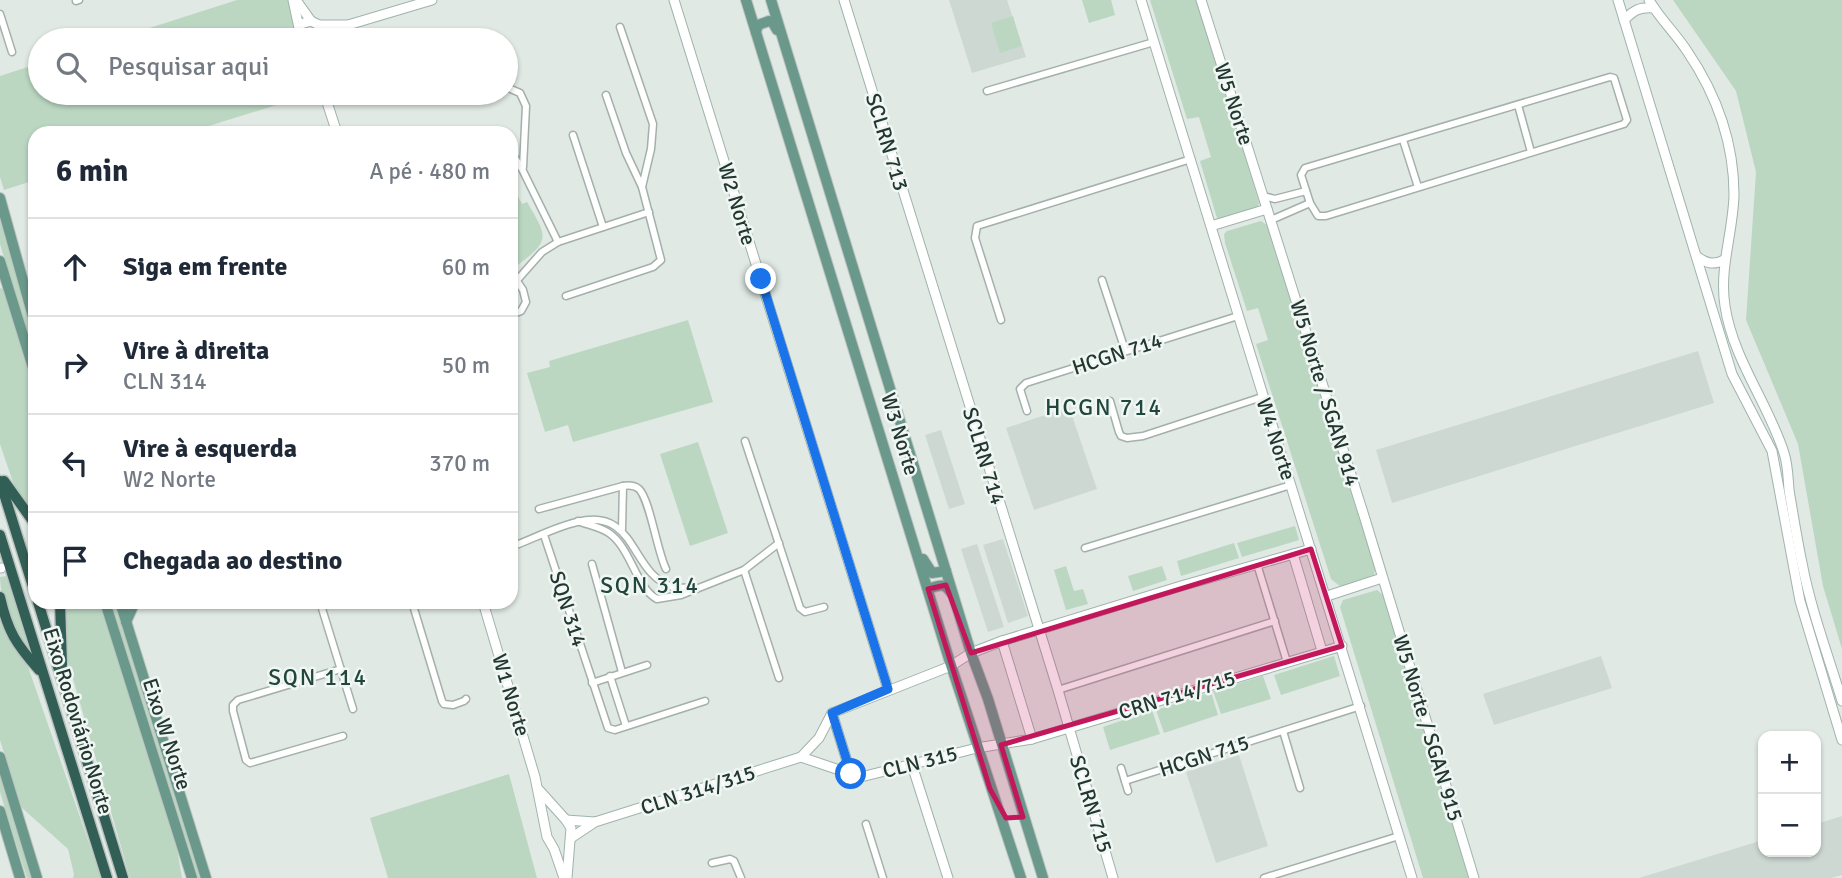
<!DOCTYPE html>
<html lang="pt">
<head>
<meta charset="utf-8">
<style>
	body { margin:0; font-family:Signika,sans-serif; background:#f2f2f3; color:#1f2937 }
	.controls { position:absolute; right:21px; bottom:21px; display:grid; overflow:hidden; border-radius:14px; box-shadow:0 2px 5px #0004 }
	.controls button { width:63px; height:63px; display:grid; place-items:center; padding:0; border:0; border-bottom:2px solid #e0e1e3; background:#fff; color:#1f2937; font:35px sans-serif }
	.stop { position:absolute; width:21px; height:21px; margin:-16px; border:5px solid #1a73e8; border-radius:50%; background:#fff }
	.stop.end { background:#1a73e8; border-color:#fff; box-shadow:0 2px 7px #0008 }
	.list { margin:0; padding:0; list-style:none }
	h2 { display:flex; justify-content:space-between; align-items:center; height:91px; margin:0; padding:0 28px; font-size:30px }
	h2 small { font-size:23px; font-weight:400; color:#747a83 }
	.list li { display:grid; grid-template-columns:46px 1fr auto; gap:21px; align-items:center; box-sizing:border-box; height:98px; padding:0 28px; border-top:2px solid #e0e1e3 }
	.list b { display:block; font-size:26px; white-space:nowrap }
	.list p { margin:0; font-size:23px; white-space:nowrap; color:#747a83 }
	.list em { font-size:23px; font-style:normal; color:#747a83 }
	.icon { flex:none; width:38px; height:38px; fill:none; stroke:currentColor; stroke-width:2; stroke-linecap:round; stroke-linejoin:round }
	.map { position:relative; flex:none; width:1842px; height:878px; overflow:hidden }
	.search { position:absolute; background:#fff; box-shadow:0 2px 5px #0004; left:28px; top:28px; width:490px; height:77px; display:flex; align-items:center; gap:18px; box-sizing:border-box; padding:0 24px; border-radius:38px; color:#747a83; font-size:26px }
	.panel { position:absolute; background:#fff; box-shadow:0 2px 5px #0004; left:28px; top:126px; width:490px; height:483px; border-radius:21px }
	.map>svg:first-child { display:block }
	.built { fill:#ced8d3 }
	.green { fill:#bbd7c2 }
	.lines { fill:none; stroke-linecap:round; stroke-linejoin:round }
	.street-casing { stroke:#a4b0ab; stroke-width:9 }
	.secondary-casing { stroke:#a0b3ac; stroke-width:11 }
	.primary-casing { stroke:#bdc3c1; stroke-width:12 }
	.highway-casing { stroke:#bdc3c1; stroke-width:13 }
	.street { stroke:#fff; stroke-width:6 }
	.secondary { stroke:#fff; stroke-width:9 }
	.primary { stroke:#6a998c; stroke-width:10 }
	.highway { stroke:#325f55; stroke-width:10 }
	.route { stroke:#1a73e8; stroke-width:9 }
	.marked { fill:#c2185b; fill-opacity:0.2; stroke:#c2185b; stroke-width:5; stroke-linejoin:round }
	.labels { text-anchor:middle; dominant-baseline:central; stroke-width:5; stroke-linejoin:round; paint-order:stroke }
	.street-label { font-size:21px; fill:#233731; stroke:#f0f6f3 }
	.neighbourhood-label { font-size:23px; letter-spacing:2px; fill:#21463c; stroke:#f0f6f3 }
</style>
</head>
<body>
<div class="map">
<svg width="1842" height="878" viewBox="0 0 1842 878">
	<rect width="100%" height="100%" fill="#e0e9e4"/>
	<!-- built -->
	<g class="built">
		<path d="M949,0H1007L1026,57L972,73Z"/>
		<path d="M1698,351L1714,403L1392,503L1376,450Z"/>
		<path d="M1069,407L1097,489L1034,510L1006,428Z"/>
		<path d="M941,430L965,504L949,509L925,435Z"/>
		<path d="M1003,539L1028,616L1008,623L983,545Z"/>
		<path d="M977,544L1004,627L988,632L961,549Z"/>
		<path d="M1601,656L1612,688L1494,725L1483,694Z"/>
		<path d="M1239,755L1268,846L1216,863L1186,772Z"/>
		<path d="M1842,816V875L1831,878H1639L1763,840V852H1816V824Z"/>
	</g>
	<!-- green -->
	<g class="green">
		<path d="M237,0H288L298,40H112Z"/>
		<path d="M1082,0H1111L1115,15L1089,23Z"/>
		<path d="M1150,0H1197L1259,203L1256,212L1220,221L1217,218L1200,161L1211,157L1199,117L1187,119Z"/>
		<path d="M1673,0H1842V649L1823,586L1798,444L1746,320L1756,172L1736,91Z"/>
		<path d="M1013,16L1022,46L1000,53L991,23Z"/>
		<path d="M40,63V93H315L186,133H35V180L4,190L0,177V76Z"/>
		<path d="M511,183L522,204L527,202C549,239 550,241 515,267L511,259Z"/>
		<path d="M0,220L35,341V360L0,244Z"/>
		<path d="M1261,221L1268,226L1375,568L1374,576L1341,587L1331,579L1256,344L1268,340L1258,308L1247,311L1225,243L1224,234L1227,231Z"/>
		<path d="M0,288L5,290L35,393V512L15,488L0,444Z"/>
		<path d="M688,320L713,402L573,442L568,425L545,432L527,373L550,367L549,361Z"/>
		<path d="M698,442L728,533L690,546L660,454Z"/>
		<path d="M1295,526L1299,540L1242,557L1237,543Z"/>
		<path d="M1234,543L1239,558L1181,576L1177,561Z"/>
		<path d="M1066,566L1074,591L1083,589L1088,604L1066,610L1054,570Z"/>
		<path d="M1162,566L1167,580L1133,591L1128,576Z"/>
		<path d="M7,576L29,649C14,634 0,598 0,577Z"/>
		<path d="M1377,590L1384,596L1471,878H1423L1340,607L1343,600Z"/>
		<path d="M65,602H101L177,849L182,878H130L68,661C66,641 68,622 65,602Z"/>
		<path d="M110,602H117L204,878H194L187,848Z"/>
		<path d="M0,614L25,658L101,878H73L74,874L68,849L21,807L0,740Z"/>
		<path d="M1334,656L1340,676L1281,695L1274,675Z"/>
		<path d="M1263,676L1271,699L1221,714L1213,691Z"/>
		<path d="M1211,692L1218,715L1164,733L1156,710Z"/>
		<path d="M1152,710L1160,734L1110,750L1103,727Z"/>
		<path d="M0,769L34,878H27L3,802L0,792Z"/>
		<path d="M509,774L537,878H388L370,818Z"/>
	</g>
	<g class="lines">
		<defs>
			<g id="street">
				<path d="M76,1L79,0"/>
				<path d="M0,14L12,52"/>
				<path d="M620,27L653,124L651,149L642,187"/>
				<path d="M1610,77L1614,78L1627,120L1624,124L1326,216H1318L1310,203L1301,175L1305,168Z"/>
				<path d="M506,87L520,93L526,106L523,167"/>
				<path d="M987,91L1154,42"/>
				<path d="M441,100L468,93"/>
				<path d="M1518,105L1531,152"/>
				<path d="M573,135L603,227"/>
				<path d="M1403,140L1418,187"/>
				<path d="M511,152L522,169L558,242"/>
				<path d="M1263,196L1275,199L1306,191"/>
				<path d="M1271,220L1310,203"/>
				<path d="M1102,280L1125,350"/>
				<path d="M511,287L542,252L558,242L649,212"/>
				<path d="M566,296L653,267L661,260L642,187L626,153L606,95"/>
				<path d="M511,315L521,311L526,302L523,290L517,281"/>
				<path d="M1001,320L975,238L977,226L1191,159"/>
				<path d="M1110,401L1119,432L1121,436L1127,438L1143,436L1262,397"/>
				<path d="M1027,411L1020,389L1026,383L1238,316"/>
				<path d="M745,441L800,608L805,612L824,607"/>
				<path d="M539,509L623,486"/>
				<path d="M578,521C588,525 600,527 609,533C631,548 636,588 657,599L681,595L744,570L779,543"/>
				<path d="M622,529L623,486C629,485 634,485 639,489C650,500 657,551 666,569"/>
				<path d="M544,535L608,728L615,730L705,701"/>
				<path d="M511,547C533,539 555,527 577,522C638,507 629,574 673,587C680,589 688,587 695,587"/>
				<path d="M1085,548L1291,485"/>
				<path d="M592,564L622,672"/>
				<path d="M1257,564L1287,662"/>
				<path d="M744,570L779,678"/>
				<path d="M320,602L353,709"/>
				<path d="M412,602L442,701L444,704L453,705L464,701L466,699"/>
				<path d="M341,669L238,700L233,705V711L246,760L250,763L343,736"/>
				<path d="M610,676L626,726"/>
				<path d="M592,683L647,665"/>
				<path d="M1058,690L1275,621"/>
				<path d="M1283,731L1300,788"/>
				<path d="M1121,768L1128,791"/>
				<path d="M1125,781L1361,706"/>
				<path d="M866,824L883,878"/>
				<path d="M712,863L730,859L734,861L741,878"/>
				<path d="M1264,878L1399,836"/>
			</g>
			<g id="secondary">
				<path d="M293,0L299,28"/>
				<path d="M296,0L311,21"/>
				<path d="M674,0L888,689"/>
				<path d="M844,0L1058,690L1113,878"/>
				<path d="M1141,0L1412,878"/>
				<path d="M1201,0L1365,519L1474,878"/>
				<path d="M1618,0L1732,374L1772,451L1800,601L1842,740"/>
				<path d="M1649,0C1660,19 1676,34 1687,51C1717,95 1734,142 1734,195C1733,233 1719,268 1725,306C1733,359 1768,403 1784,453C1788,465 1788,478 1789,490C1793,514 1797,539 1802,563C1811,610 1828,655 1842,701"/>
				<path d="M1624,20C1634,10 1639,7 1654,8"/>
				<path d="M319,25H348L432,0"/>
				<path d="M302,40L299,28L301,24L311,21L319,25L324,40"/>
				<path d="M330,40L348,25"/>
				<path d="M324,93L337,133"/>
				<path d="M1211,226L1267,209"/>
				<path d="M1698,257C1707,264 1714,265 1724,260"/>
				<path d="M1293,554L1322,651"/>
				<path d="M32,559L35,558"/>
				<path d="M0,568H1"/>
				<path d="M1327,596L1382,578"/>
				<path d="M483,602L535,777L547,837L554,849L564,878"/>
				<path d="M1002,641L1032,739"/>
				<path d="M832,713L851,774"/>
				<path d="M801,757L851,774L865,776L977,748L1032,739L1342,646"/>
				<path d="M912,765L948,878"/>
				<path d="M539,790L566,820L571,828L567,878"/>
				<path d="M566,820L595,822"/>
				<path d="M571,838L595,822L801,757L819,738L832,713L951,666L971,653L1002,641L1181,586L1311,549"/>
			</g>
			<g id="primary">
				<path d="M746,0L949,659L1021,878"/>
				<path d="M771,0L971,653L988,699L1043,878"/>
				<path d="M756,32L758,25L769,21L773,23L777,30"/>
				<path d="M0,198L35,324"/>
				<path d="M0,261L35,374"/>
				<path d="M923,559L932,573L946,571"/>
				<path d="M928,589C940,585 944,582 952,594"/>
				<path d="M105,602L192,878"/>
				<path d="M120,602L206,878"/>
				<path d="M126,622L135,602"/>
				<path d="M0,757L37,878"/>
				<path d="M0,811L20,878"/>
			</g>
			<g id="highway">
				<path d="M0,481L35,593"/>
				<path d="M4,481L35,524"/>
				<path d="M0,535L107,878"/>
				<path d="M0,597C8,632 16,644 39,670"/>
				<path d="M38,602L123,878"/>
				<path d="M60,602L62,665"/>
			</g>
		</defs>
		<!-- street casing -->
		<use href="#street" class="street-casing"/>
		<!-- secondary casing -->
		<use href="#secondary" class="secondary-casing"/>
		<!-- primary casing -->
		<use href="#primary" class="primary-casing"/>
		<!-- highway casing -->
		<use href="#highway" class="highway-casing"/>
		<!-- street -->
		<use href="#street" class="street"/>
		<!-- secondary -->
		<use href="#secondary" class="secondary"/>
		<!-- primary -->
		<use href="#primary" class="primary"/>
		<!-- highway -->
		<use href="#highway" class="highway"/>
	</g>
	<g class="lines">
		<!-- route -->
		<path class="route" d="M761,279L888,689L832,713L851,774"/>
	</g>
	<!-- marked area -->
	<path class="marked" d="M1311,549L1342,646L1001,745L1023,817L1006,818L990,789L928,589L946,585L971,653Z"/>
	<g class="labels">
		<!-- street labels -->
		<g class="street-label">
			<text transform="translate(1234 104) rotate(72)">W5 Norte</text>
			<text transform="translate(887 142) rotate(73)">SCLRN 713</text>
			<text transform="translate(737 204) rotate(73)">W2 Norte</text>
			<text transform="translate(1117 354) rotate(-18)">HCGN 714</text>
			<text transform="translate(1325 393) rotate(73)">W5 Norte / SGAN 914</text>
			<text transform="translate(900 434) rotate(73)">W3 Norte</text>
			<text transform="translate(1276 439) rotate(72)">W4 Norte</text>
			<text transform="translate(984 456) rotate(73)">SCLRN 714</text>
			<text transform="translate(568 609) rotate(72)">SQN 314</text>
			<text transform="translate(511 695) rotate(73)">W1 Norte</text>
			<text transform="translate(1177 695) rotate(-17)">CRN 714/715</text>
			<text transform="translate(78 721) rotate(73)">Eixo Rodoviário Norte</text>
			<text transform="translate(1428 728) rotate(73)">W5 Norte / SGAN 915</text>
			<text transform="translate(167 734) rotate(72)">Eixo W Norte</text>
			<text transform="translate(1204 756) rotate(-18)">HCGN 715</text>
			<text transform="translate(920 762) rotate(-14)">CLN 315</text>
			<text transform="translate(698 790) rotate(-18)">CLN 314/315</text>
			<text transform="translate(1091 804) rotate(73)">SCLRN 715</text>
		</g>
		<!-- neighbourhood labels -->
		<g class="neighbourhood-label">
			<text x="1104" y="407">HCGN 714</text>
			<text x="650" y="585">SQN 314</text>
			<text x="318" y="677">SQN 114</text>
		</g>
	</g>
</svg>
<div class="controls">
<button>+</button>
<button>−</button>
</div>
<div class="stop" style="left:851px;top:774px"></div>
<div class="stop end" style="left:761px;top:279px"></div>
<div class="search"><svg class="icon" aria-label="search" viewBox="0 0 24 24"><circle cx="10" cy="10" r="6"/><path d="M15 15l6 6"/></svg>Pesquisar aqui</div>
<section class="panel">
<h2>6 min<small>A pé · 480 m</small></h2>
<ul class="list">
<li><svg class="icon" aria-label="ahead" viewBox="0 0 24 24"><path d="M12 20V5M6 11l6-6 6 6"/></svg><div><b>Siga em frente</b></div><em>60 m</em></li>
<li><svg class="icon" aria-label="right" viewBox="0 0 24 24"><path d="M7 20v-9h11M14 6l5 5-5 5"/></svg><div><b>Vire à direita</b><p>CLN 314</p></div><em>50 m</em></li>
<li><svg class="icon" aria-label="left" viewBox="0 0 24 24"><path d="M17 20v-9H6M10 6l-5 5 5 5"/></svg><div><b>Vire à esquerda</b><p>W2 Norte</p></div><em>370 m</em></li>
<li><svg class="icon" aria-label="arrive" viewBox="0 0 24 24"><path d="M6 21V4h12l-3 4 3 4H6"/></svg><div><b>Chegada ao destino</b></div></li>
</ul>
</section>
</div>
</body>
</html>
